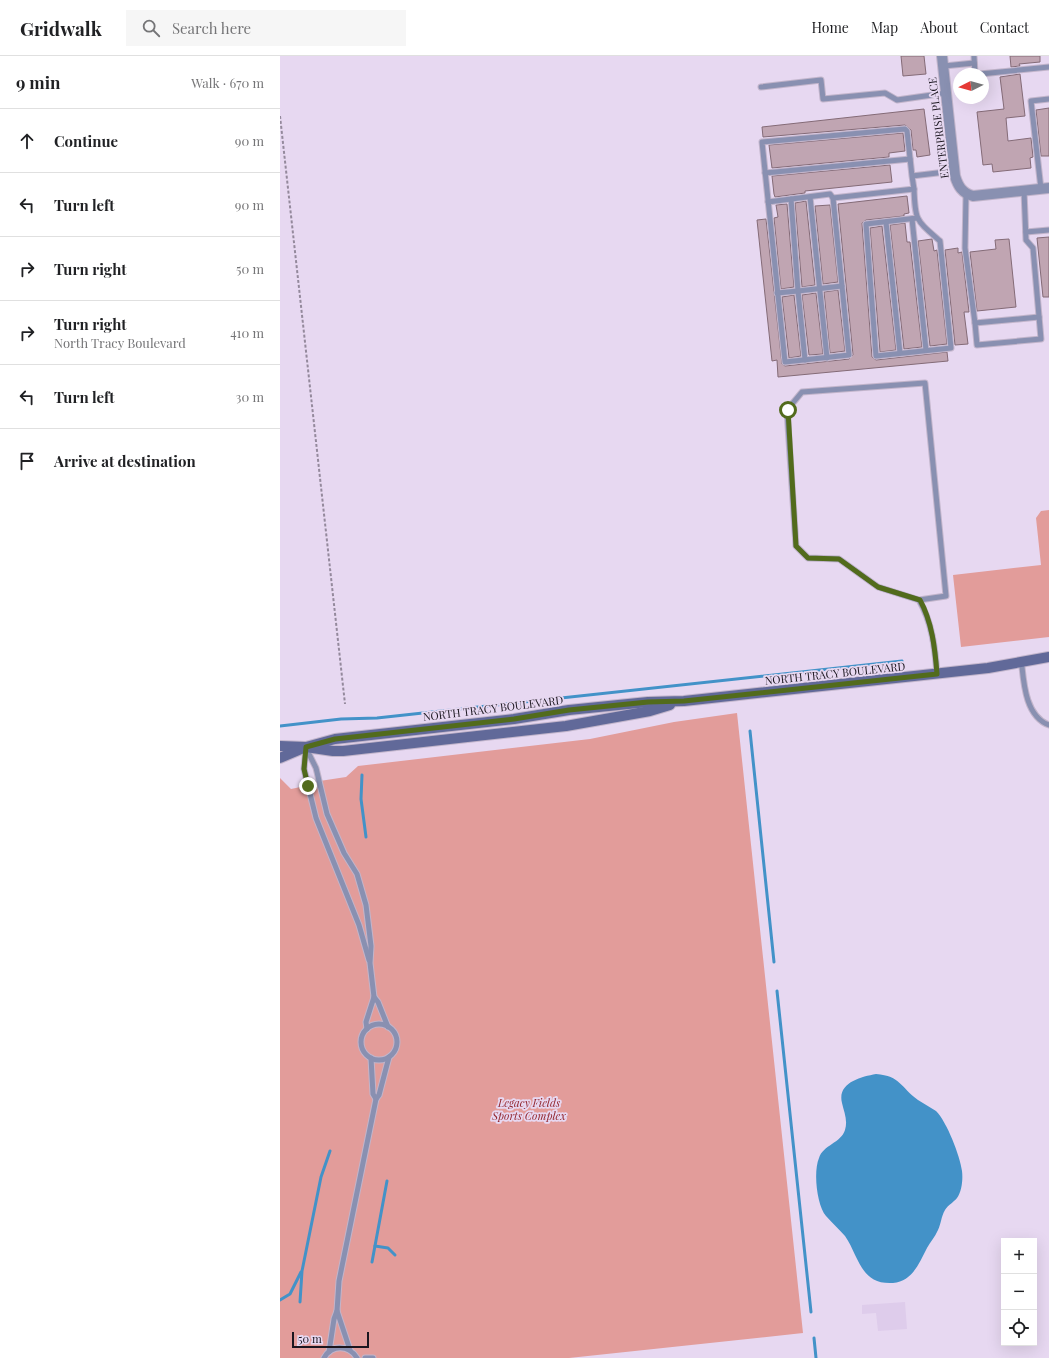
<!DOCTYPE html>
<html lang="en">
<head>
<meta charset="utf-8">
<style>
	body { margin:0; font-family:"Playfair Display",serif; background:#f6f6f6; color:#202124 }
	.controls { position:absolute; right:12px; bottom:12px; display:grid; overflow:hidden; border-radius:0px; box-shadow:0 4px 16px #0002 }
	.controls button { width:36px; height:36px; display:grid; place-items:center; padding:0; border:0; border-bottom:1px solid #e0e0e0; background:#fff; color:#202124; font:20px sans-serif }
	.compass { position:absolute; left:673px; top:12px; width:36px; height:36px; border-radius:50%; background:#fff; box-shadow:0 4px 16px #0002; rotate:264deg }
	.scale { position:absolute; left:12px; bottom:10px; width:77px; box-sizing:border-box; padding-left:4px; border:2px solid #1b161f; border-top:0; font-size:11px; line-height:14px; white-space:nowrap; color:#1b161f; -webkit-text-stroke:3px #e7d8f1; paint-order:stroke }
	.stop { position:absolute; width:12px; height:12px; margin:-9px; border:3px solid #526b1c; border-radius:50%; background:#fff }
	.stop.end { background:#526b1c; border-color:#fff; box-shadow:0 1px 4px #0008 }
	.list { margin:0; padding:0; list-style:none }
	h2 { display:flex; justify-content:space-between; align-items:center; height:52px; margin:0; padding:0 16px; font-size:17px }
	h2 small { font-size:13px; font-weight:400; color:#757577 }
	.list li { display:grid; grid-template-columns:26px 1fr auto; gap:12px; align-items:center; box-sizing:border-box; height:64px; padding:0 16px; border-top:1px solid #e0e0e0 }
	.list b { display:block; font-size:15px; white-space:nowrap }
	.list p { margin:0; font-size:13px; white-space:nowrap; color:#757577 }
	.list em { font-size:13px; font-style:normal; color:#757577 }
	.icon { flex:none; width:22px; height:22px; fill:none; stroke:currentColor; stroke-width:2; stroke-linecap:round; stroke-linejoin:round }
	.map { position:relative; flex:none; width:769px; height:1302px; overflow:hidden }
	header { display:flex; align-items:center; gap:24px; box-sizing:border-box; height:56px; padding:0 20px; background:#fff; border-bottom:1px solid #e0e0e0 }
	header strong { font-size:19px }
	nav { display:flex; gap:22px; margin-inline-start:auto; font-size:14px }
	.search { width:280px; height:36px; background:#f6f6f6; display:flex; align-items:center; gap:10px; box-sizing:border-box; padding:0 14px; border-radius:0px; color:#757577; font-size:15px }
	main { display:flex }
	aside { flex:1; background:#fff }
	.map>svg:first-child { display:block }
	.built { fill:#decceb }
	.green { fill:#e29c9a }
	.water { fill:#4392c8 }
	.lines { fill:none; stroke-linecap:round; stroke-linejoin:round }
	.stream { stroke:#4392c8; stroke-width:3 }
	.building { fill:#c0a5b2; stroke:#846b77 }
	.service-casing { stroke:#c2b5cb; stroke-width:7 }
	.minor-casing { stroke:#c2b5cb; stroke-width:12 }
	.secondary-casing { stroke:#c2b5cb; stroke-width:12 }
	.path { stroke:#94899c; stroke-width:2; stroke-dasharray:3 2; stroke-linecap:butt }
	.service { stroke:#8990b1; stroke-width:5 }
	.minor { stroke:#8990b1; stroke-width:10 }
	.secondary { stroke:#616999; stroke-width:10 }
	.route { stroke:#526b1c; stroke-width:5 }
	.labels { text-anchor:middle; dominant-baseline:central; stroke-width:3.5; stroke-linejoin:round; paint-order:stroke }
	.street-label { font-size:11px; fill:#1b161f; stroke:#e7d8f1 }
	.park-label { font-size:11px; font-style:italic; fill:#92262f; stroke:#e7d8f1 }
</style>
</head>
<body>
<header>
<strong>Gridwalk</strong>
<div class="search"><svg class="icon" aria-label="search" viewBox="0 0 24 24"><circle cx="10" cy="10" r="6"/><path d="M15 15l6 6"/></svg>Search here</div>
<nav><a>Home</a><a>Map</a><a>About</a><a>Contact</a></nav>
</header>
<main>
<aside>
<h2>9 min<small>Walk · 670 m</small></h2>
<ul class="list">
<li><svg class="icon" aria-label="ahead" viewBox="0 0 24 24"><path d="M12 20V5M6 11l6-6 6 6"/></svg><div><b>Continue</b></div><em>90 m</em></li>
<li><svg class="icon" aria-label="left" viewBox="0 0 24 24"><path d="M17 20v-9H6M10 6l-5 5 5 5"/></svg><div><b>Turn left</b></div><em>90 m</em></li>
<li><svg class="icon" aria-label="right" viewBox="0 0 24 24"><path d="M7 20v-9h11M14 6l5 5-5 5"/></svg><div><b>Turn right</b></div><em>50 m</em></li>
<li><svg class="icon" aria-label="right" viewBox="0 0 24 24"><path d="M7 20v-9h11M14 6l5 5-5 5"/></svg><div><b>Turn right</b><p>North Tracy Boulevard</p></div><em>410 m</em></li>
<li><svg class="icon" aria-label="left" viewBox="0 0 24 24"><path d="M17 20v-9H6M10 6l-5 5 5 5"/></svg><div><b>Turn left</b></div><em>30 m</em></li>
<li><svg class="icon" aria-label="arrive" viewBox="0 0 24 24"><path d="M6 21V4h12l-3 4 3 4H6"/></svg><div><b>Arrive at destination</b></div></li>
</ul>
</aside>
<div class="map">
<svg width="769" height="1302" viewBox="0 0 769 1302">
	<rect width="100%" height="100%" fill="#e7d8f1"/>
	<!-- built -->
	<path class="built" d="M625,1246L627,1273L598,1275L596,1257L582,1258V1249Z"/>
	<!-- green -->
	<g class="green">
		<path d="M769,454V581L681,591L673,519L761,509L756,462L761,455Z"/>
		<path d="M457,657L523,1277L289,1302H0V722L11,733L30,729L32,724L33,726L66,721L78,710L310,683L394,666Z"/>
	</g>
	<!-- water -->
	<path class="water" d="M596,1018C621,1020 620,1031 638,1044C644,1048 650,1051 656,1055C667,1066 680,1100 682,1115C683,1123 682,1135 677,1142C674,1146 668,1149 665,1154C661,1161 661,1168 658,1174C655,1181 650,1186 647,1192C639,1207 633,1225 613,1227C580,1229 579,1200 565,1180C559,1173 552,1167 546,1160C537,1150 533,1116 539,1102C543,1089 561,1087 565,1074C568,1064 564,1056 562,1047C557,1027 580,1021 596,1018Z"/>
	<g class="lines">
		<!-- stream -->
		<g class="stream">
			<path d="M0,670L61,663L97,662L622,605"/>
			<path d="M470,675L494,906"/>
			<path d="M82,719L81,743L86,781"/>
			<path d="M497,935L531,1256"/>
			<path d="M95,1190L108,1192L115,1199"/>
			<path d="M92,1206L107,1125"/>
			<path d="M0,1244L10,1238L21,1216"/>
			<path d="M20,1246L22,1215L41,1121L50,1095"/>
			<path d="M534,1282L536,1302"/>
		</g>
	</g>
	<!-- building -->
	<g class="building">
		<path d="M621,0H644L646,18L623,20Z"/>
		<path d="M730,0H760V6L739,8L740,10L731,11Z"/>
		<path d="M740,18L745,60L726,62L728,85L751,82L753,101L750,102L751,112L713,116L712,108L703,109L697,56L724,53L720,21Z"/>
		<path d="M769,52V100H761L756,54Z"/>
		<path d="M644,53L650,99L637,101L636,94H633L631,74L625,69L483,81L482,71Z"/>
		<path d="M623,77L625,95L609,97V101L492,112L489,89Z"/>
		<path d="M610,109L612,126L525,135V137L495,141L494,138L492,120Z"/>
		<path d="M627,140L629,157L624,158V160L586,164L582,167L592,301L596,304L667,296L668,305L498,321L497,304L492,305L477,164L486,163L502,308L505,310L569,303L573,299L558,148Z"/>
		<path d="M526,145L535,229L522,231L515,147Z"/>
		<path d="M507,148L514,231L501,233L494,162L498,161L496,149Z"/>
		<path d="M550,149L558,226L543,228L535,150Z"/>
		<path d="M625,167L627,186H630L642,291L624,293L610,169Z"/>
		<path d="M602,170L616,294L600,296L590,172Z"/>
		<path d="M769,181V241H763L757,182Z"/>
		<path d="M652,183L654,195L657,194L667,288L650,290L638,185Z"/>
		<path d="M729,183L736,251L697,255L690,196L716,193L715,184Z"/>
		<path d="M678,192V197L682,196L689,256H684L688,288L675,289L665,194Z"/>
		<path d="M558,234L565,295L550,297L544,236Z"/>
		<path d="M536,237L543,298L529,299L522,239Z"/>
		<path d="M514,239L521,300L509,302L502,241Z"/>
	</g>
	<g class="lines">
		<defs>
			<g id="service">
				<path d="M694,0L695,18"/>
				<path d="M664,10L694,7"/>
				<path d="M700,18L769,11"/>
				<path d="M481,31L541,24L543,43L605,37L617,44L666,37"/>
				<path d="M485,117L630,103"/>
				<path d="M632,120L634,133L553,142L569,299L505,306L482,86L625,73L627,75L632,120L674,115"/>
				<path d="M634,133C635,165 636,164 660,185L671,292L596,300L586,168L637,162"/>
				<path d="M761,133L751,45L769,43"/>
				<path d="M686,138L685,192L695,267L759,261"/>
				<path d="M530,141L547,302"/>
				<path d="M511,143L518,235L562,230"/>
				<path d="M488,146L550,138L553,142"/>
				<path d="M632,163L646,294"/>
				<path d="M606,166L620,297"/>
				<path d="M746,176L769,174"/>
				<path d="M497,237L518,235L525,304"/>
				<path d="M695,267L697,289L761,283L753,192L746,184L744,135"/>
				<path d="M639,544L666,540L645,327L522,336L507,354L516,490L528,502L559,503L598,531L639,544C652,566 655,592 657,618"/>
				<path d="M742,611C744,631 747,661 769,669"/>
				<path d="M26,692L36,712L47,758L64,797L77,818L86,849L91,890L90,907L94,941L86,966L87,973"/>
				<path d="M26,692L24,713L36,762L79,869L89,904"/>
				<path d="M94,941L98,946L108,971"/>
				<circle cx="99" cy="986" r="18"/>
				<path d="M91,1002L93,1038L96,1043"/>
				<path d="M70,1294L57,1255L59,1225L96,1043L99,1039L109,1001"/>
				<path d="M49,1296L54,1263L57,1255"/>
				<path d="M44,1302C52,1288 69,1289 77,1302"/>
				<path d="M85,1302H93"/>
			</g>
			<path id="minor" d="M662,0L675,120C678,130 682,137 693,140L769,132"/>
			<g id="secondary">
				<path d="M0,690L26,691L55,683L234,663L289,654L368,646L404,645L708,612L769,601"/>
				<path d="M0,702L26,691L53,695H63L286,670L370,655L390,649"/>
			</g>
		</defs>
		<!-- service casing -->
		<use href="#service" class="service-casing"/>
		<!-- minor casing -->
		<use href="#minor" class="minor-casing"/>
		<!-- secondary casing -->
		<use href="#secondary" class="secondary-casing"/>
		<!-- path -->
		<path class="path" d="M0,60L65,648"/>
		<!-- service -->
		<use href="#service" class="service"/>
		<!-- minor -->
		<use href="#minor" class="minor"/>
		<!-- secondary -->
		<use href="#secondary" class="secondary"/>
	</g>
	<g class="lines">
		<!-- route -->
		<path class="route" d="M28,730L24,713L26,691L55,683L234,663L289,654L368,646L404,645L657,618C655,592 652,566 640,544L598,531L559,503L528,502L516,490L508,354"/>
	</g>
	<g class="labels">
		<!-- street labels -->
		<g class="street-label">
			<text transform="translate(658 72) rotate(-97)">ENTERPRISE PLACE</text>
			<text transform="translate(555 617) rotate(-6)">NORTH TRACY BOULEVARD</text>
			<text transform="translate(213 652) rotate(-7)">NORTH TRACY BOULEVARD</text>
		</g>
		<!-- park labels -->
		<g class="park-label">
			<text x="249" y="1046">Legacy Fields<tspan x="249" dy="13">Sports Complex</tspan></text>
		</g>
	</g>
</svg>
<div class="controls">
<button>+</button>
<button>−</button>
<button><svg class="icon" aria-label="locate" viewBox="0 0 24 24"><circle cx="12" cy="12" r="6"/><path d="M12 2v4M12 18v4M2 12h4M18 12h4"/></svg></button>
</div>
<svg class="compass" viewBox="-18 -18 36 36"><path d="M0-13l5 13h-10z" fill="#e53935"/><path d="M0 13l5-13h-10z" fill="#757577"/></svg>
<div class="scale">50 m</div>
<div class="stop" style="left:508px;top:354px"></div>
<div class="stop end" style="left:28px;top:730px"></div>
</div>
</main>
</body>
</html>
